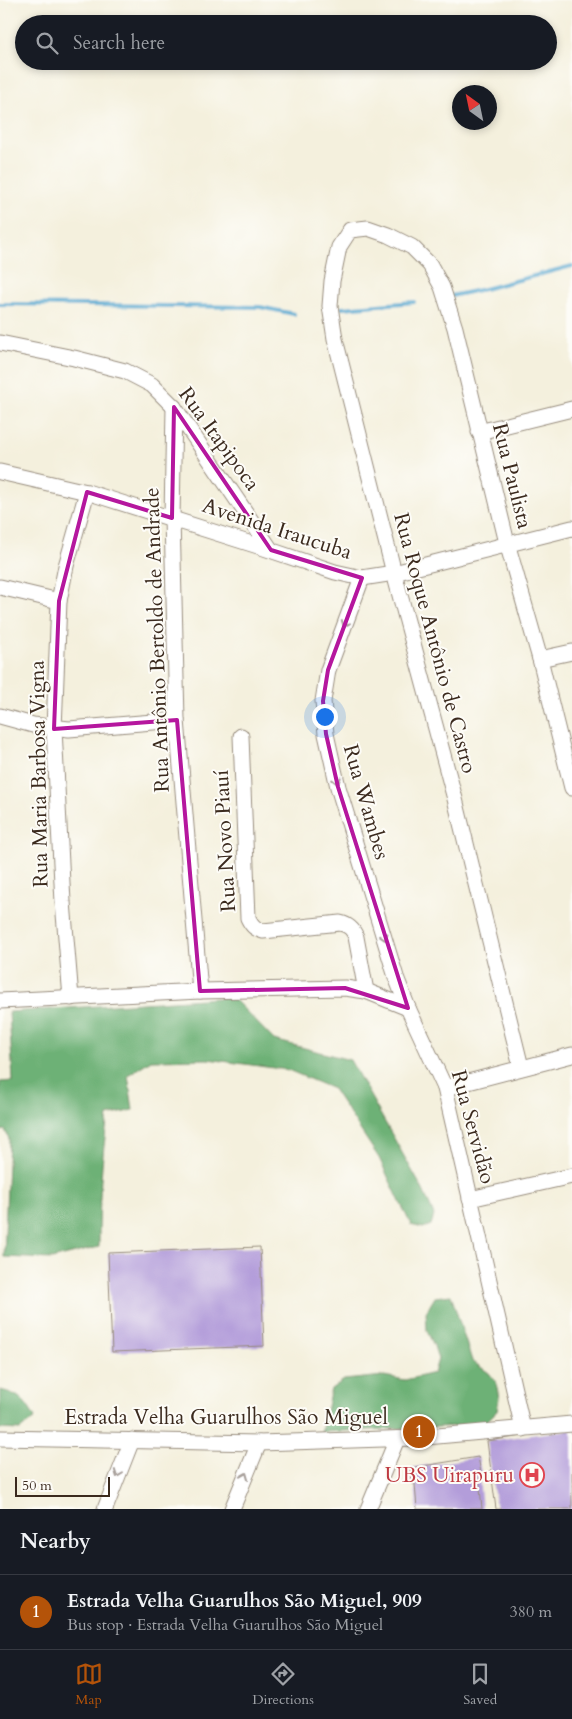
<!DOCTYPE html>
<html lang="en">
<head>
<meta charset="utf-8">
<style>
	body { margin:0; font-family:Cardo,serif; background:#20242c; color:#f1f3f6 }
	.compass { position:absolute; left:452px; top:85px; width:45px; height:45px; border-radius:50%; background:#171b24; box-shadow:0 2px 8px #0003; rotate:327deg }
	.scale { position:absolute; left:15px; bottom:12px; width:95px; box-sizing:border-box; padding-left:5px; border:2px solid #3b2a1e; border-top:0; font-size:14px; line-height:18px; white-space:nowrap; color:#3b2a1e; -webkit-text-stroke:4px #fdfcf7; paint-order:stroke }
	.you { position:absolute; left:324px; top:716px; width:18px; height:18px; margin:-12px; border:4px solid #fff; border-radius:50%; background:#1a73e8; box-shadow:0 0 0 8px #1a73e833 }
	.badge { display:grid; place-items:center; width:32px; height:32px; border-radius:50%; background:#b45309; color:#fff; font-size:16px; font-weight:700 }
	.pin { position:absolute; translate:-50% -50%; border:2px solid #fff; box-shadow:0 1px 5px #0006 }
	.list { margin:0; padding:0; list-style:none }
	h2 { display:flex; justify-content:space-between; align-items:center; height:65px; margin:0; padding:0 20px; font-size:21px }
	h2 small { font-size:16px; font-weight:400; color:#9ea1a6 }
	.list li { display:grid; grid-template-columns:32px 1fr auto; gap:15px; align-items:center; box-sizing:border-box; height:75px; padding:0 20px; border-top:1px solid #363941 }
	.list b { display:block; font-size:19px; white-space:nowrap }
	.list p { margin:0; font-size:16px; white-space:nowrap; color:#9ea1a6 }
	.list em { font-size:16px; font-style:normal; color:#9ea1a6 }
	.icon { flex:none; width:28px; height:28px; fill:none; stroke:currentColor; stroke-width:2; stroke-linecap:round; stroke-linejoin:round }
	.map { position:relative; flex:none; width:572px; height:1509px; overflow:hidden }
	.search { position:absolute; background:#171b24; box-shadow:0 2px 8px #0003; left:15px; right:15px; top:15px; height:55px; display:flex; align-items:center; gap:12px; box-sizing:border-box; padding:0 18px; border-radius:28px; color:#9ea1a6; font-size:19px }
	.sheet { height:140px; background:#171b24 }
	nav { display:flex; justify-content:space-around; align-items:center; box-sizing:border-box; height:70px; border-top:1px solid #363941; background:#171b24; font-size:14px; color:#9ea1a6 }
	nav a { display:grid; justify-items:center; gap:2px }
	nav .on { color:#b45309 }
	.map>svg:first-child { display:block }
	.forest { fill:#6db176; stroke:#546e4a }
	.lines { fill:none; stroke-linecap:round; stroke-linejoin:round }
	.stream { stroke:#53a5ce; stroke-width:4 }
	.building { fill:#b39dda }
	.minor-casing { stroke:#988d7e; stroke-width:17 }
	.minor { stroke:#fff; stroke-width:15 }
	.oneway { stroke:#a79f9a }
	.marked { fill:none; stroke:#b5179e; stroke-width:4; stroke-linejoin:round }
	.labels { text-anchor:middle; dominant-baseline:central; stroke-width:4; stroke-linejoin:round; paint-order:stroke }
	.street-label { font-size:21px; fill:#3b2a1e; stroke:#fdfcf7 }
	.health-label { font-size:21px; fill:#be3a42; stroke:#fdfcf7; text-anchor:end }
</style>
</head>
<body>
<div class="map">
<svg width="572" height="1509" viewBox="0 0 572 1509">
	<rect width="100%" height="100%" fill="#fdfcf7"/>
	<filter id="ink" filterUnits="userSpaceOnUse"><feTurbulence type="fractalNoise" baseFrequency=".02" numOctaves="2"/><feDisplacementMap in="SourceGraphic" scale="10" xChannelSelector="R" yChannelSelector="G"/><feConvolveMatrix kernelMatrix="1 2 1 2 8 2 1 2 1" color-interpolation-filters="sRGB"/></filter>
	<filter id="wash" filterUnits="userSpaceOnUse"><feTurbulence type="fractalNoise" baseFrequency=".0096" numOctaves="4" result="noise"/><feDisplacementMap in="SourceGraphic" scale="20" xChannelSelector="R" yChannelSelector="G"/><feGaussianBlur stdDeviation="1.12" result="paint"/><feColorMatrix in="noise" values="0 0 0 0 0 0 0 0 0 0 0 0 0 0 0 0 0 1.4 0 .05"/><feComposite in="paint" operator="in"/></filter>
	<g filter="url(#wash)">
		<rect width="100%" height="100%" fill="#f4f0dd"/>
		<!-- forest -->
		<g class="forest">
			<path d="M232,997L274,1040L350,1060L423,1190L434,1215L431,1225L423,1228L411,1225L379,1158L333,1089L288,1070L208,1059L151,1060L128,1075L133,1110L108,1116C101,1160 99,1203 99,1247L52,1259L4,1257L9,1139L5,1130L0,1131V1082L13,1081L9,1012Z"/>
			<path d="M451,1295L472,1361L489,1373L496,1382L499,1398L497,1411L483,1425L321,1432L331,1389L344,1380L384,1376L405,1380L434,1373L438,1359L434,1346L427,1331L426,1312L435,1297Z"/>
			<path d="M0,1390C20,1394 25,1401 35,1418L20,1430L0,1429Z"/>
		</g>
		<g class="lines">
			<!-- stream -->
			<g class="stream">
				<path d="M451,296L484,289L572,266"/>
				<path d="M0,304L260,307L294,314"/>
				<path d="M342,308L414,302"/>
			</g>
		</g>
		<g id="blocks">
			<!-- building -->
			<g class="building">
				<path d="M260,1247L264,1346L112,1352L108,1253Z"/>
				<path d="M568,1430H572V1509H496L487,1441Z"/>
				<path d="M478,1457L482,1478L479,1477L482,1509H417L415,1484H412L410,1468Z"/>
			</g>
		</g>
	</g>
	<g filter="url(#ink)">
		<use href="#blocks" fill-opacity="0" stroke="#988d7e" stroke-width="1"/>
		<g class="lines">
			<defs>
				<g id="minor">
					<path d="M0,343L74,358L125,371L152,385L174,407L271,550"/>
					<path d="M174,407L172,518L177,720L200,991"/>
					<path d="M479,432L572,409"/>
					<path d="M0,472L87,492L258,546L335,572L362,578L394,573L572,528"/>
					<path d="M362,578L328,670L323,701L326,734L338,787L396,977L408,1008L445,1088L523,1429"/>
					<path d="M0,587L59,601"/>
					<path d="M540,659L572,652"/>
					<path d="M0,716L33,725L69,729L177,720"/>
					<path d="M241,736L248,918C252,926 255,929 263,931L340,923C349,925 353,929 356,937L366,991"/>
					<path d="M71,998L63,902L54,729L59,601L66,566L87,492"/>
					<path d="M0,1001L200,991L345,988L366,991L408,1008"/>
					<path d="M521,1067L455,799L394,573L335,339L330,306L332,281L339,247L350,230L368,228L388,235L412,247L430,265L442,287L455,328L507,543L540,659L572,788"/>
					<path d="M445,1088L572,1055"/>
					<path d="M470,1199L572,1176"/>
					<path d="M0,1438L259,1443L415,1438L572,1424"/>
					<path d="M105,1509L132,1440"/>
					<path d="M232,1509L259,1443"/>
					<path d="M368,1509L397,1439"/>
				</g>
			</defs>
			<!-- minor casing -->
			<use href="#minor" class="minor-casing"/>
			<!-- minor -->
			<use href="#minor" class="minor"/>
		</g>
		<!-- one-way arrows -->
		<defs><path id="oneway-chevron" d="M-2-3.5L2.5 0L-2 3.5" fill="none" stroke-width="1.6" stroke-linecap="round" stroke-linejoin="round" transform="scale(1.25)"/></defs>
		<g class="oneway">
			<use href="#oneway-chevron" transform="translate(345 624) rotate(111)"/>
			<use href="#oneway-chevron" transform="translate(337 781) rotate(76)"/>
			<use href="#oneway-chevron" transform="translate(384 937) rotate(73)"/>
			<use href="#oneway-chevron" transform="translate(118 1474) rotate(111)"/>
			<use href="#oneway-chevron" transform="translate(245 1476) rotate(-68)"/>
		</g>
	</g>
	<!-- marked area -->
	<path class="marked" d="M174,407L271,550L362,578L328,670L323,701L326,734L338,787L408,1008L345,988L200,991L177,720L54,729L59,601L87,492L172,518Z"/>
	<!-- icons -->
	<defs>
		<symbol id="hospital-ring" viewBox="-11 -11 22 22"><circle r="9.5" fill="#fdfcf7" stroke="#e0444e" stroke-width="1.5"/><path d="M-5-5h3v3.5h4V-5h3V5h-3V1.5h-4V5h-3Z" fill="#e0444e"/></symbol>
	</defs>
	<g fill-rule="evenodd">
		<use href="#hospital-ring" x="518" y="1461" width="28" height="28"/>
	</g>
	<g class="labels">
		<!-- street labels -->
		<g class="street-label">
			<text transform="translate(219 439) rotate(54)">Rua Itapipoca</text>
			<text transform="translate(512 476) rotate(76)">Rua Paulista</text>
			<text transform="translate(277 529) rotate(18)">Avenida Iraucuba</text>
			<text transform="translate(157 640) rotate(-92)">Rua Antônio Bertoldo de Andrade</text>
			<text transform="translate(435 643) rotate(75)">Rua Roque Antônio de Castro</text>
			<text transform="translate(39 774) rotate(-91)">Rua Maria Barbosa Vigna</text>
			<text transform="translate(366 802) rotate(74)">Rua Wambes</text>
			<text transform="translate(225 841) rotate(-93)">Rua Novo Piauí</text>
			<text transform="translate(473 1127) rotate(75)">Rua Servidão</text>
			<text x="226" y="1417">Estrada Velha Guarulhos São Miguel</text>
		</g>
		<!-- health labels -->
		<g class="health-label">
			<text x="514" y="1475">UBS Uirapuru</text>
		</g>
	</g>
</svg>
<svg class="compass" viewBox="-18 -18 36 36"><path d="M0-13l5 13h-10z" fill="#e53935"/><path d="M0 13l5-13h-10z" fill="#9ea1a6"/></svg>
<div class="scale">50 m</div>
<div class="you"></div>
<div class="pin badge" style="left:419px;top:1432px">1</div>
<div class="search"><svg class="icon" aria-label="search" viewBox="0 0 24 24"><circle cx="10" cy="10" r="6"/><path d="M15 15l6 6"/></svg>Search here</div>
</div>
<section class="sheet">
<h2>Nearby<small></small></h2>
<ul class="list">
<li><span class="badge">1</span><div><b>Estrada Velha Guarulhos São Miguel, 909</b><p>Bus stop · Estrada Velha Guarulhos São Miguel</p></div><em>380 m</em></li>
</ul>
</section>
<nav>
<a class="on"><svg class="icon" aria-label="map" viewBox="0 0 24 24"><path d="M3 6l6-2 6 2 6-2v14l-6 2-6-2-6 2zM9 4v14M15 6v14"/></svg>Map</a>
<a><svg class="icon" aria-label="directions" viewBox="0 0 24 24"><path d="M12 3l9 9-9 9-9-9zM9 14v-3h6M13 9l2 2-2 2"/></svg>Directions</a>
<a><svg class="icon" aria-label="saved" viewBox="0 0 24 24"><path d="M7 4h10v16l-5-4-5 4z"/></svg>Saved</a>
</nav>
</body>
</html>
